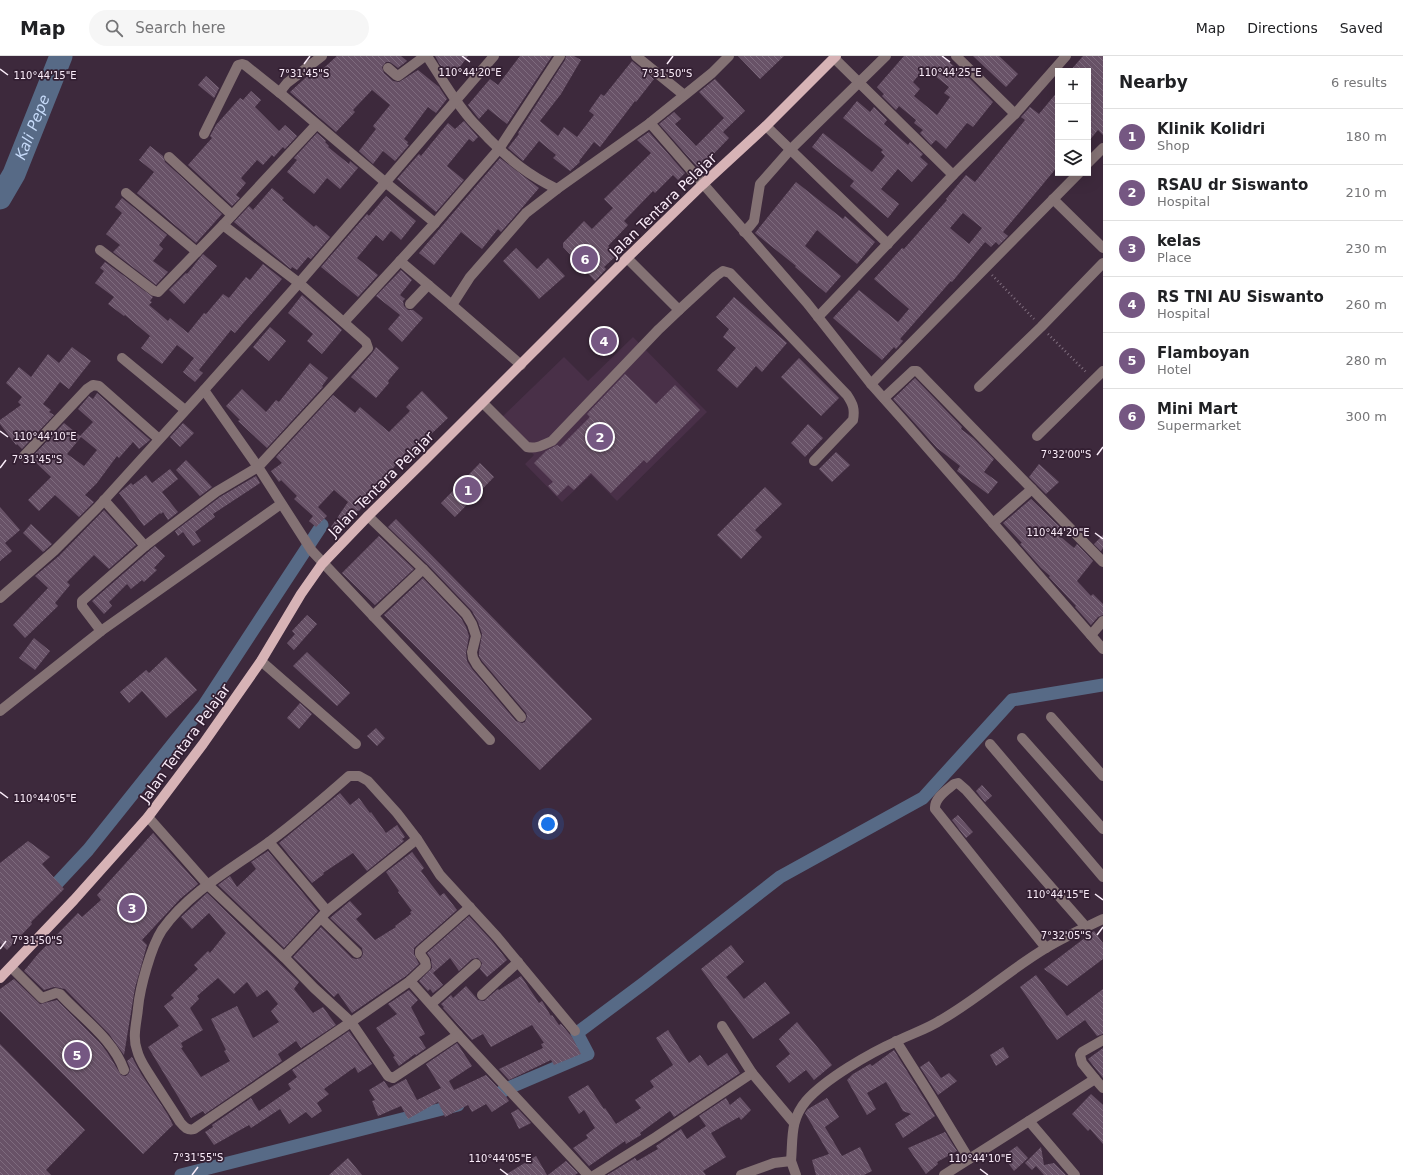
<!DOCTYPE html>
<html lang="en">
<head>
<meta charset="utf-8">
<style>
	body { margin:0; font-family:"DejaVu Sans",sans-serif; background:#f6f6f6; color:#202124 }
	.controls { position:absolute; right:12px; top:12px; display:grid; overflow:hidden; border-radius:0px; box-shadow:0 4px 16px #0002 }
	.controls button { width:36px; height:36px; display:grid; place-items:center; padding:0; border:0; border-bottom:1px solid #e0e0e0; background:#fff; color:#202124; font:20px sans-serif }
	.you { position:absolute; left:548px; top:768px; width:14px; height:14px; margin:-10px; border:3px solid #fff; border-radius:50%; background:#1a73e8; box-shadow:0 0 0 6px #1a73e833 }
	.badge { display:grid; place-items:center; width:26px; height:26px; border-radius:50%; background:#755782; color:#fff; font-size:13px; font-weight:700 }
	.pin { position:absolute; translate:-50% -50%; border:2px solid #fff; box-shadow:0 1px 4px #0006 }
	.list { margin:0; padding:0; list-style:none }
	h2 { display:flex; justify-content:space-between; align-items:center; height:52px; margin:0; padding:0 16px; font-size:17px }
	h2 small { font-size:13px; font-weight:400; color:#757577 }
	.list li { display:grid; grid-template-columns:26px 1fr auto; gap:12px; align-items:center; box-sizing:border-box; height:56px; padding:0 16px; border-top:1px solid #e0e0e0 }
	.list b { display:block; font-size:15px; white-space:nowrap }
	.list p { margin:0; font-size:13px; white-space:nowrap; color:#757577 }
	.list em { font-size:13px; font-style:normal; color:#757577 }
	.icon { flex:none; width:22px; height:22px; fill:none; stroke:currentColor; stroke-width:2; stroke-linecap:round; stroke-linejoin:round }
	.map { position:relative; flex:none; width:1103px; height:1119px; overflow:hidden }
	header { display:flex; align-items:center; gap:24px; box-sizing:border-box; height:56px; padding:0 20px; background:#fff; border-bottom:1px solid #e0e0e0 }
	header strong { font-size:19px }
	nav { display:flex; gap:22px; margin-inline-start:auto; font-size:14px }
	.search { width:280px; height:36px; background:#f6f6f6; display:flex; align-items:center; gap:10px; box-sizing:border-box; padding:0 14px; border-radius:22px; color:#757577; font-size:15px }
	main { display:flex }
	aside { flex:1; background:#fff }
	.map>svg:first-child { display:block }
	.built { fill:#493048 }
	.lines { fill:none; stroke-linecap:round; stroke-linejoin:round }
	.canal { stroke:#576a86; stroke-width:13 }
	.river { stroke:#576a86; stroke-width:23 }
	.building { fill:url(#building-back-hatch); fill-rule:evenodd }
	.path { stroke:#806f7f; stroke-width:2.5; stroke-dasharray:1 3; stroke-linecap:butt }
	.minor { stroke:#847274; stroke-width:10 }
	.major { stroke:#d7b3b6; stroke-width:10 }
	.ticks { fill:none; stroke:#faecf9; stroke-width:1.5 }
	.labels { text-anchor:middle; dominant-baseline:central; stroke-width:3.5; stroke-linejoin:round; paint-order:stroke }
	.street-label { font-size:14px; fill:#faecf9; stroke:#331f32 }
	.water-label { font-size:15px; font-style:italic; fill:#c6daf9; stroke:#331f32 }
	.ticks-label { font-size:10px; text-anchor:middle; fill:#faecf9; stroke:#331f32; stroke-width:3.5; stroke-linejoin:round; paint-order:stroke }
</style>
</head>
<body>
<header>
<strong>Map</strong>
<div class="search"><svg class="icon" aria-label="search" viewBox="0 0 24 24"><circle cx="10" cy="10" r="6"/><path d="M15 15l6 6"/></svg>Search here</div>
<nav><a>Map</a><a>Directions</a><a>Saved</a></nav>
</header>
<main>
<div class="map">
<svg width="1103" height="1119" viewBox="0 0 1103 1119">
	<defs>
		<pattern id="building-back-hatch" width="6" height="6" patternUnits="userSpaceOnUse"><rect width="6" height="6" fill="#685267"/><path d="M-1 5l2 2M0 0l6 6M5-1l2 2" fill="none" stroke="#7e6b7e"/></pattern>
	</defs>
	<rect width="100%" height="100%" fill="#3d293c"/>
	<!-- built -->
	<path class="built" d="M633,281L707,356L617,445L591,419L562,446L525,408L534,399L500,363L564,301L588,325Z"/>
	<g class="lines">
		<!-- canal -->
		<g class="canal">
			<path d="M47,838L88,794L204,649L322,469"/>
			<path d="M497,1039L506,1033L588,998L577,977L644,927L780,821L923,742L1012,644L1103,629"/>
			<path d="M181,1119L458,1049"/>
		</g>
		<!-- river -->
		<path class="river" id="s1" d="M0,142L14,118L61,0"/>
	</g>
	<!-- building -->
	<g class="building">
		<path d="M337,0H401L407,5L398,12L390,6H386L382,11L384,17L393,25L399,26L418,14L439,31L447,43L436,57L428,51L404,83L408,86L407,88L409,89L395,105L383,95L373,108L359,95L376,73L373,70L390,49L372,34L353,54L355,56L336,76L290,36L313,15L316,19Z"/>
		<path d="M435,0H468L454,19L440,9Z"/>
		<path d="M520,0H552L507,68L488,53L479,63L468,49L490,23L498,29Z"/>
		<path d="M566,0H574L581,4L561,38L540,65L558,80L564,71L577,81L594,59L589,55L601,38L604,40L632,5L654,23L636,46L635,45L600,91L594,86L579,105L580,106L570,115L553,102L556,99L539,85L523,105L508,92L519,78L518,77L565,4Z"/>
		<path d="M738,0H784L760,23Z"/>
		<path d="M904,0H942L961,16L962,15L993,46L973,71L967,67L946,93L936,84L931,89L920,77L923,74L914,67L916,64L899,50L896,54L882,40L884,38L877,31ZM925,12L949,31L944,37L950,41L937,59L914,40L920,33L913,26Z"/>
		<path d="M973,0H999L1018,18L1006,31Z"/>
		<path d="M1083,0H1103V79L1098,74L1088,86V15H1070Z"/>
		<path d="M206,20L219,32L214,42L198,29Z"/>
		<path d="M715,23L745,55L723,76L729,82L699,113L659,68L674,56L681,63L675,68L696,90L724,62L699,36Z"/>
		<path d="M251,35L261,44L255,51L279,75L285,69L297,80L285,93L283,91L274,101L272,99L263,109L257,104L241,122L246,127L236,139L240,142L232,150L188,109L212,82L210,80L216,69L240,42L243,44Z"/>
		<path d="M1058,35V110L1003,176L1008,180L999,189L996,186L991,191L985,186L952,226L951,225L900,283L903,285L896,293L894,291L882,304L833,262L859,234L898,266L909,253L874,223L902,192L904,193L947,144L946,143L966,119L975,126L1025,64L1021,61L1030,51L1039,58ZM963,157L982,172L969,188L950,172Z"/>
		<path d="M857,45L870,56L874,51L887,64L884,68L908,89L910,86L923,98L920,101L928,108L912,126L898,113L881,133L899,148L888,162L850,130L854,125L812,91L823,77L872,116L885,100L881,96L883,94L843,62Z"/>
		<path d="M464,65L478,81L473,86L469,83L447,110L464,124L436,156L397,123L419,98L421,100L448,67L455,73Z"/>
		<path d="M649,76L685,117L678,124L673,119L655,137L653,135L624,165L628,169L608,190L617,199L604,211L606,213L595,225L563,191V187L584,165L592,173L613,152L604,143L651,97L637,84Z"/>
		<path d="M317,77L326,85L325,86L329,90L328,91L349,108L350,105L358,112L340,133L327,122L314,138L287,116L297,104L294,102Z"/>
		<path d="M150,90L163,100L165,106L222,158L196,187L137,137L154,116L139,104Z"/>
		<path d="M500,102L539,132L501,176L498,173L482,193L461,176L434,209L419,197Z"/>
		<path d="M796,126L843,163L845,160L875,186L857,208L817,174L805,190L841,220L826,237L795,211L796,210L755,177Z"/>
		<path d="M272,132L284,142L282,144L314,171L316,169L330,181L311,203L308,201L297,214L292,211L291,213L271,197L234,166L249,150L253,154Z"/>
		<path d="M386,140L416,165L401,184L391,175L383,185L376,179L357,202L378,219L358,241L321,211L367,158L369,160Z"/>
		<path d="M122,142L167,179L159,189L163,193L153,205L168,216L156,229L113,196L120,189L106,178L122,157L115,151Z"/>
		<path d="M516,192L537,213L548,202L565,220L539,243L533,236L503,205Z"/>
		<path d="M203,198L217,210L184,248L169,234L186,217L187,218Z"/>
		<path d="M105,206L153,241L150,245L152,246L149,249L168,265L170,262L188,277L204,257L206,258L223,238L229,242L246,221L250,224L263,208L282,223L235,277L231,274L199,314L203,317L195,326L183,316L194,302L177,289L162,308L141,292L150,280L125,259L124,260L108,248L114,241L95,227L104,215L100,212Z"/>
		<path d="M401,214L412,224L400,239L405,243L403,245L404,250L408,254H413L423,262L402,286L388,273L400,259L376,240Z"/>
		<path d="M302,239L342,274L322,298L307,285L313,278L288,257Z"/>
		<path d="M734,241L787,287L762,316L756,310L737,332L717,314L736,292L723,281L729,273L716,261Z"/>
		<path d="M270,271L286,285L269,305L253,291Z"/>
		<path d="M72,291L91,305L69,333L60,326L43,348L51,354L49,356L54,359L22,393L17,388L16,389L0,368V364L21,349L18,346L22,341L6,327L19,311L31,321L48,298L59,307Z"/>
		<path d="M376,291L399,312L388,325L389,327L376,342L351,321L373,296Z"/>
		<path d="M799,302L839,342L821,360L781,321Z"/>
		<path d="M310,307L328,322L322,330L323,331L267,392L238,365L240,364L226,350L242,333L266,356L276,344L279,346Z"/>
		<path d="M625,318L656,348L675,329L700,354L647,407L644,404L611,437L591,417L574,434L568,429L557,440L548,430L553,426L534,407L546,395L557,389L560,391L590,361L587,358Z"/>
		<path d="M915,322L962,371L961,373L973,382L994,403L984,416L998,426L988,438L957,415L960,410L937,392L893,343Z"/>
		<path d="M422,335L448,362L409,399L406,396L359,455L358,454L341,478L331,471L348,446L334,434L318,451L327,460L316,471L309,465L313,460L294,443L297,440L281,424L279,426L271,415L282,407L276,401L333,339L355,357L360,351L389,376L410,355L406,351Z"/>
		<path d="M97,337L150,384L139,393L133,386L119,402L117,400L97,427L85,439L94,446L79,461L55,439L39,455L28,444L51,421L31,402L64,367L80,380L93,366L78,353L89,340L93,343ZM81,381L97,394L84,410L67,398Z"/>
		<path d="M183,367L194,377L180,391L170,381Z"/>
		<path d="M808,368L823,382L805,401L791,387Z"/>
		<path d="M836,396L850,409L832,426L819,413Z"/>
		<path d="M186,404L212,431L200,440L176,414Z"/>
		<path d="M480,407L494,421L455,461L441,447Z"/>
		<path d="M1039,408L1059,426L1046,438L1029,421Z"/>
		<path d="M170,413L178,423L162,436L178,456L168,464L163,456L161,458L160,457L144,470L119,437L131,427L133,429L146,419L152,427Z"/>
		<path d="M256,420L260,427L213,458L215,461L195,476L201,485L193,490L183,476L178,480L175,475L220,441Z"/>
		<path d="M765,431L782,448L755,474L762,481L741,503L717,479Z"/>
		<path d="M1031,443L1060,471L1055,476L1074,492L1077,488L1093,505L1077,525L1091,540L1093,538L1103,548V559L1098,561L1091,569L1075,551L1076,550L1049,521L1050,520L1041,512L1020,488L1022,487L1003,467Z"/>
		<path d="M0,451L20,474L5,487L12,495L0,505Z"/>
		<path d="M104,454L136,489L109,513L94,499L67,526L70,529L55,547L58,550L25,582L13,569L48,532L35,520L59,500Z"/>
		<path d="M396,463L592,663L540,714L384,559L423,522L461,562L466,571L469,580L466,597L467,605L472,613L516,665L522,667L525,666L527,660L526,657L482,605L479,600V596L482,578L478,566L472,555L428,509L388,471Z"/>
		<path d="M31,468L52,488L43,496L23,477Z"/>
		<path d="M1103,479V492L1101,495L1094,488Z"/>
		<path d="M379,480L414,513L375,549L342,517Z"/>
		<path d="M155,490L165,500L154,512L157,514L144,526L142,524L131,533L127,528L109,546L112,550L104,558L92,545Z"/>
		<path d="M307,559L317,568L294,594L287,587L295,578L292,575Z"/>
		<path d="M34,582L50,595L35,614L19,602Z"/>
		<path d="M307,596L350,637L337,650L293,610Z"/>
		<path d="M166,601L197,634L166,662L142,635L129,647L120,636L146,614L149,617Z"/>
		<path d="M300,647L312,658L299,673L287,662Z"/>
		<path d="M376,672L385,682L377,690L367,680Z"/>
		<path d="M982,729L992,740L985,746L976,735Z"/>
		<path d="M340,737L350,749L359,742L370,757L371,756L386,777L397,769L405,781L402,783L404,785L367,815L353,797L323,817L324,818L312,827L279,787Z"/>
		<path d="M958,759L973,776L966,782L952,764Z"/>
		<path d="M153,777L198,828L180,843L142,884L147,889L135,932L124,999L109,978L65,933L54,931L44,934L24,915L38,898L78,857L82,861L101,844L97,839Z"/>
		<path d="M28,785L50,801L42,808L64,833L31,866L32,868L7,894L0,887V807Z"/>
		<path d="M268,795L318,855L284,892L218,829L230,820L237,831L256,813L251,806Z"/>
		<path d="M412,796L424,812L421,815L440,840L444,837L457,854L414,892V898L419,908L406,920L352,957L338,937L334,941L293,901L321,871L352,902L356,903L361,902L363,898L362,892L330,862L350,845L362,858L356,863L375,884L396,871L395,870L411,858L410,856L412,855L398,836L399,835L386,816Z"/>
		<path d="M207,837L299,926L294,933L313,957L323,951L336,969L301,992L296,985L278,998L282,1005L205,1058L203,1055L191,1062L148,991L179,970L164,950L174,942L171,939L198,913L194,909L208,895L210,897L226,877L209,857L192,873L181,861ZM218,922L234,938L247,926L257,941L267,934L278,948L271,955L279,966L253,982L237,950L211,963L226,994L224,995L230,1005L201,1021L181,992L183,991L181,987L203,974L190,952L199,943L197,940Z"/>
		<path d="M469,860L492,885L507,904L487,921L480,913L482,907L478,902L472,903L459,915L450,902L433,917L443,929L433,937L430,933L428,935L419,925L432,912L431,903L427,897Z"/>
		<path d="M1094,875L1103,887V903L1067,930L1044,913Z"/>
		<path d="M731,889L744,906L726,921L744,943L765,926L790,957L753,983L701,913Z"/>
		<path d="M1036,919L1067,960L1103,933V978L1097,980L1085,964L1057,984L1020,931Z"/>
		<path d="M521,920L539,947L542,945L551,960L552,959L559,969L561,968L572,981L581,998L554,1009L551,1004L509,1024L499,1013L543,992L541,988L544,987L532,969L491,991L483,978L472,984L443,952L444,951L441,948L451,939L453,942L466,930L478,944L484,945L498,933L499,934Z"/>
		<path d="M14,923L40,948L57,944L100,987L107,996L121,1019L126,1020L129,1017L130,1012L127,1005L132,1001L140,1016L168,1059L173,1069L143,1098L0,955V933Z"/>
		<path d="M409,934L418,944L411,951L425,978L419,981L426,992L416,999L415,998L399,1010L393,1001L395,1000L376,972L397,958L388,948Z"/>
		<path d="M797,966L832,1009L814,1024L806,1014L789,1027L776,1010L790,998L779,983Z"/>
		<path d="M668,974L689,1007L700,999L708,1010L727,997L740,1017L674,1061L670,1055L640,1077L641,1079L626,1088L625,1085L589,1110L573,1092L588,1082L586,1079L595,1072L584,1054L579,1058L568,1041L588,1029L604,1053L605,1052L616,1068L641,1052L635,1044L654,1031L650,1025L673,1009L656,982Z"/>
		<path d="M349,975L372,1008L358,1017L355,1011L324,1033L329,1038L317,1047L322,1055L312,1062L306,1056L289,1068L280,1053L251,1072L249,1069L214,1089L205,1076L213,1071L212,1069L251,1042L259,1055L291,1033L288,1028L297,1021L292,1014Z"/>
		<path d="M457,987L472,1010L449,1025L454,1034L486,1019L505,1039L509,1045L492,1056L486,1048L472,1056L468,1049L445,1061L438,1046L408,1063L401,1050L378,1060L372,1045L375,1044L369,1034L384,1025L389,1032L406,1023L417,1044L441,1032L426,1008Z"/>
		<path d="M0,988L85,1074L46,1114L51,1119H0Z"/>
		<path d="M1003,991L1009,1001L996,1010L990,999Z"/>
		<path d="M1103,992V1022L1088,1003Z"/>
		<path d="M894,994L935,1060L903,1082L895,1068L911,1058L903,1055L886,1026L867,1037L876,1053L867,1059L847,1024L853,1018L870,1008L872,1010Z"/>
		<path d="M929,1005L941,1022L949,1017L957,1025L938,1039L920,1011Z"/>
		<path d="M1091,1038L1103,1049V1088L1090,1073L1088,1075L1072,1058Z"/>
		<path d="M740,1041L751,1054L741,1064L739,1061L711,1077L726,1101L703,1115L706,1119H607L635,1102L637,1105L658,1093L656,1090L681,1073L687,1083L706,1070L699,1060L726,1042L730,1049Z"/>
		<path d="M827,1042L839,1061L825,1071L842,1100L860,1091L872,1115L864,1119H816L812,1104L829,1098L805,1057L808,1053Z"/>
		<path d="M518,1053L531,1067L519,1073L511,1057Z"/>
		<path d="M945,1076L957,1095L937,1106L938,1108L926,1118L908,1092Z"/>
		<path d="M1017,1090L1028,1102L1014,1115L1003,1100Z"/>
		<path d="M1041,1091L1044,1109L1054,1107L1066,1119H1044L1036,1110L1032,1114L1025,1107Z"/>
		<path d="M536,1100L547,1119H505Z"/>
		<path d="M348,1102L362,1119H329Z"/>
		<path d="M566,1105L578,1117L575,1119H548Z"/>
	</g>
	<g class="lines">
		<!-- path -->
		<g class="path">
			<path d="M992,219L1034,263"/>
			<path d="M1048,278L1087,317"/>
		</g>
		<!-- minor -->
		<g class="minor">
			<path d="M322,0L287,27L283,32L280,37L385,126L435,167"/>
			<path d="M427,0C440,20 452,41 467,59C473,67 481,74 488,82C510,104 528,119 557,133"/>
			<path d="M636,0L684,39"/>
			<path d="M956,0L1015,58"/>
			<path d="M834,2L953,119"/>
			<path d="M388,12L396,19L398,20L425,0"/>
			<path d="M650,67L807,247L871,328L904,365L1103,593"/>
			<path d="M766,70L888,188"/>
			<path d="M204,78L238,9L242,8L245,9L280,37"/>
			<path d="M169,101L232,159"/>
			<path d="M1088,107L1103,92"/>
			<path d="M126,137L197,196"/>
			<path d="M1053,143L1103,192"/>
			<path d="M744,176L750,170L754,165L760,128L790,94L886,0"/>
			<path d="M100,194L154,235L158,236L223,169L316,69"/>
			<path d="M400,205L452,249"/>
			<path d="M410,248L428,229"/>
			<path d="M679,254L716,220L723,215L730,217L847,339C853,348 855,353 853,364L814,405"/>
			<path d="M818,261L953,119L1015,58L1066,0"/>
			<path d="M344,266L435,167L499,93L560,0"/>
			<path d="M122,302L185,354"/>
			<path d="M521,309L452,249L470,221L526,157L557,133L650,67L712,17L729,0"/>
			<path d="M871,328L1079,117"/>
			<path d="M979,331L1041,271L1103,207"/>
			<path d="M204,334L258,411L312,495L490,684"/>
			<path d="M884,342L913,315H917L1103,506"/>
			<path d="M483,347L527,391C537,393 543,389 552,385L659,273L679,254L627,202"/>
			<path d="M1037,380L1103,315"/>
			<path d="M24,400L87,333L93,329L99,330L159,383"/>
			<path d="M104,444L145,490L216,436L258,411L368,292L366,286L299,227L223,169"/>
			<path d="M368,460L423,513L466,558L472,568L476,580L472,596L473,602L477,609L521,661"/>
			<path d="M993,467L1032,433"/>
			<path d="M0,542L54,495L97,452L204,334L299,227L494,0"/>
			<path d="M373,560L423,513"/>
			<path d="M101,575L82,550V545L145,490"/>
			<path d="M1091,579L1103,565"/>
			<path d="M261,605L356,688"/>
			<path d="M0,655L101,575L281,448"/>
			<path d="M1051,661L1103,720"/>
			<path d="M1022,682L1103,773"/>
			<path d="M990,688L1103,821"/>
			<path d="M148,761L208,829L284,901L314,932L351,966L410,925L458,979L588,1119"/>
			<path d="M269,786L327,855"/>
			<path d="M321,862L357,897"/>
			<path d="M1046,892L935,753C934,742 947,734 954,728L958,727L966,734L1086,871"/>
			<path d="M284,901L327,855L417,783"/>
			<path d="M11,911L42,942L56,937L60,938C82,962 113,983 124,1014"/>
			<path d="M410,925L426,910L425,905L420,898V895L470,851"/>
			<path d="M482,939L518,906"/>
			<path d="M431,948L476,908"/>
			<path d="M722,970L752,1017"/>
			<path d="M458,979L393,1022L388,1020L351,966L194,1073C188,1075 184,1071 180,1066C170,1050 159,1034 149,1018C144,1010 139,1003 137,994C132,981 137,965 138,952C140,931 151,891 162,874C189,836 233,812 269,786C297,765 323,743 349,720H359L368,725L397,757L417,783L440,819L497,881L575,975"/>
			<path d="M896,985L932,1042L969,1103"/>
			<path d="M1095,1023L1082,1007L1080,999L1082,996L1103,984"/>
			<path d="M1029,1065L1075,1119"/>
			<path d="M791,1105C793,1082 790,1064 806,1045C825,1023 870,997 897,985C911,978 927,973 941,964C978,943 1009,914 1046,892C1064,881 1084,872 1103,863"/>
			<path d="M595,1119L656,1081L752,1017L794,1067"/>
			<path d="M741,1119L774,1107L791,1105L796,1119"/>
			<path d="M944,1119L1095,1023L1103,1032"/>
		</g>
		<!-- major -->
		<path class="major" d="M0,922L74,844L148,761L203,688L261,605L301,538L322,508L368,460L423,406L627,202L702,129L766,70L836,0"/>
	</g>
	<!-- ticks -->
	<path class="ticks" d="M462,0L470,6M942,0L950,6M304,8L310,0M667,8L673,0M0,13L8,19M0,375L8,381M1097,399L1103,391M0,412L6,404M1095,477L1103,483M0,736L8,742M1095,838L1103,844M1097,879L1103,871M0,893L6,885M500,1113L508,1119M980,1113L988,1119M192,1119L198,1111"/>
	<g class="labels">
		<!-- street labels -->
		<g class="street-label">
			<text transform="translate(663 149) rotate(-44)">Jalan Tentara Pelajar</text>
			<text transform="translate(381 428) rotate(-45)">Jalan Tentara Pelajar</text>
			<text transform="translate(185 687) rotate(-54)">Jalan Tentara Pelajar</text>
		</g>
		<!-- water labels -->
		<g class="water-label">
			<text stroke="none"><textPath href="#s1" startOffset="78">Kali Pepe</textPath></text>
		</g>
	</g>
	<g class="ticks-label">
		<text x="470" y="20">110°44'20"E</text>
		<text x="950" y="20">110°44'25"E</text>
		<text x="304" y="21">7°31'45"S</text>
		<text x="667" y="21">7°31'50"S</text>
		<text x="45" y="23">110°44'15"E</text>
		<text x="45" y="384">110°44'10"E</text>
		<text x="1066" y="402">7°32'00"S</text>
		<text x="37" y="407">7°31'45"S</text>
		<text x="1058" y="480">110°44'20"E</text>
		<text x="45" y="746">110°44'05"E</text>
		<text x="1058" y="842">110°44'15"E</text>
		<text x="1066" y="883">7°32'05"S</text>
		<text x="37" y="888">7°31'50"S</text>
		<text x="198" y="1105">7°31'55"S</text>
		<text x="500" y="1106">110°44'05"E</text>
		<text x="980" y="1106">110°44'10"E</text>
	</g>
</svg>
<div class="controls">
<button>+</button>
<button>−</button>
<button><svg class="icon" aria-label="layers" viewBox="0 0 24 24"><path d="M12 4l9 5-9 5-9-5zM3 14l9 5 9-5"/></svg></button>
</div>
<div class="you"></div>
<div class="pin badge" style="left:468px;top:434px">1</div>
<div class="pin badge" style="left:600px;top:381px">2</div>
<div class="pin badge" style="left:132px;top:852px">3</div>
<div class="pin badge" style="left:604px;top:285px">4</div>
<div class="pin badge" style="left:77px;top:999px">5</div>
<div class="pin badge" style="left:585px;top:203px">6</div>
</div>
<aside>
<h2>Nearby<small>6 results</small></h2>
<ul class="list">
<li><span class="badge">1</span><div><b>Klinik Kolidri</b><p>Shop</p></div><em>180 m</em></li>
<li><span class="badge">2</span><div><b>RSAU dr Siswanto</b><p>Hospital</p></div><em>210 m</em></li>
<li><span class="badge">3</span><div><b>kelas</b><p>Place</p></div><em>230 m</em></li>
<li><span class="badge">4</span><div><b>RS TNI AU Siswanto</b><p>Hospital</p></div><em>260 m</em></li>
<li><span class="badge">5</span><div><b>Flamboyan</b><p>Hotel</p></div><em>280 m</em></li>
<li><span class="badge">6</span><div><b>Mini Mart</b><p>Supermarket</p></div><em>300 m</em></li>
</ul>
</aside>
</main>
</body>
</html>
